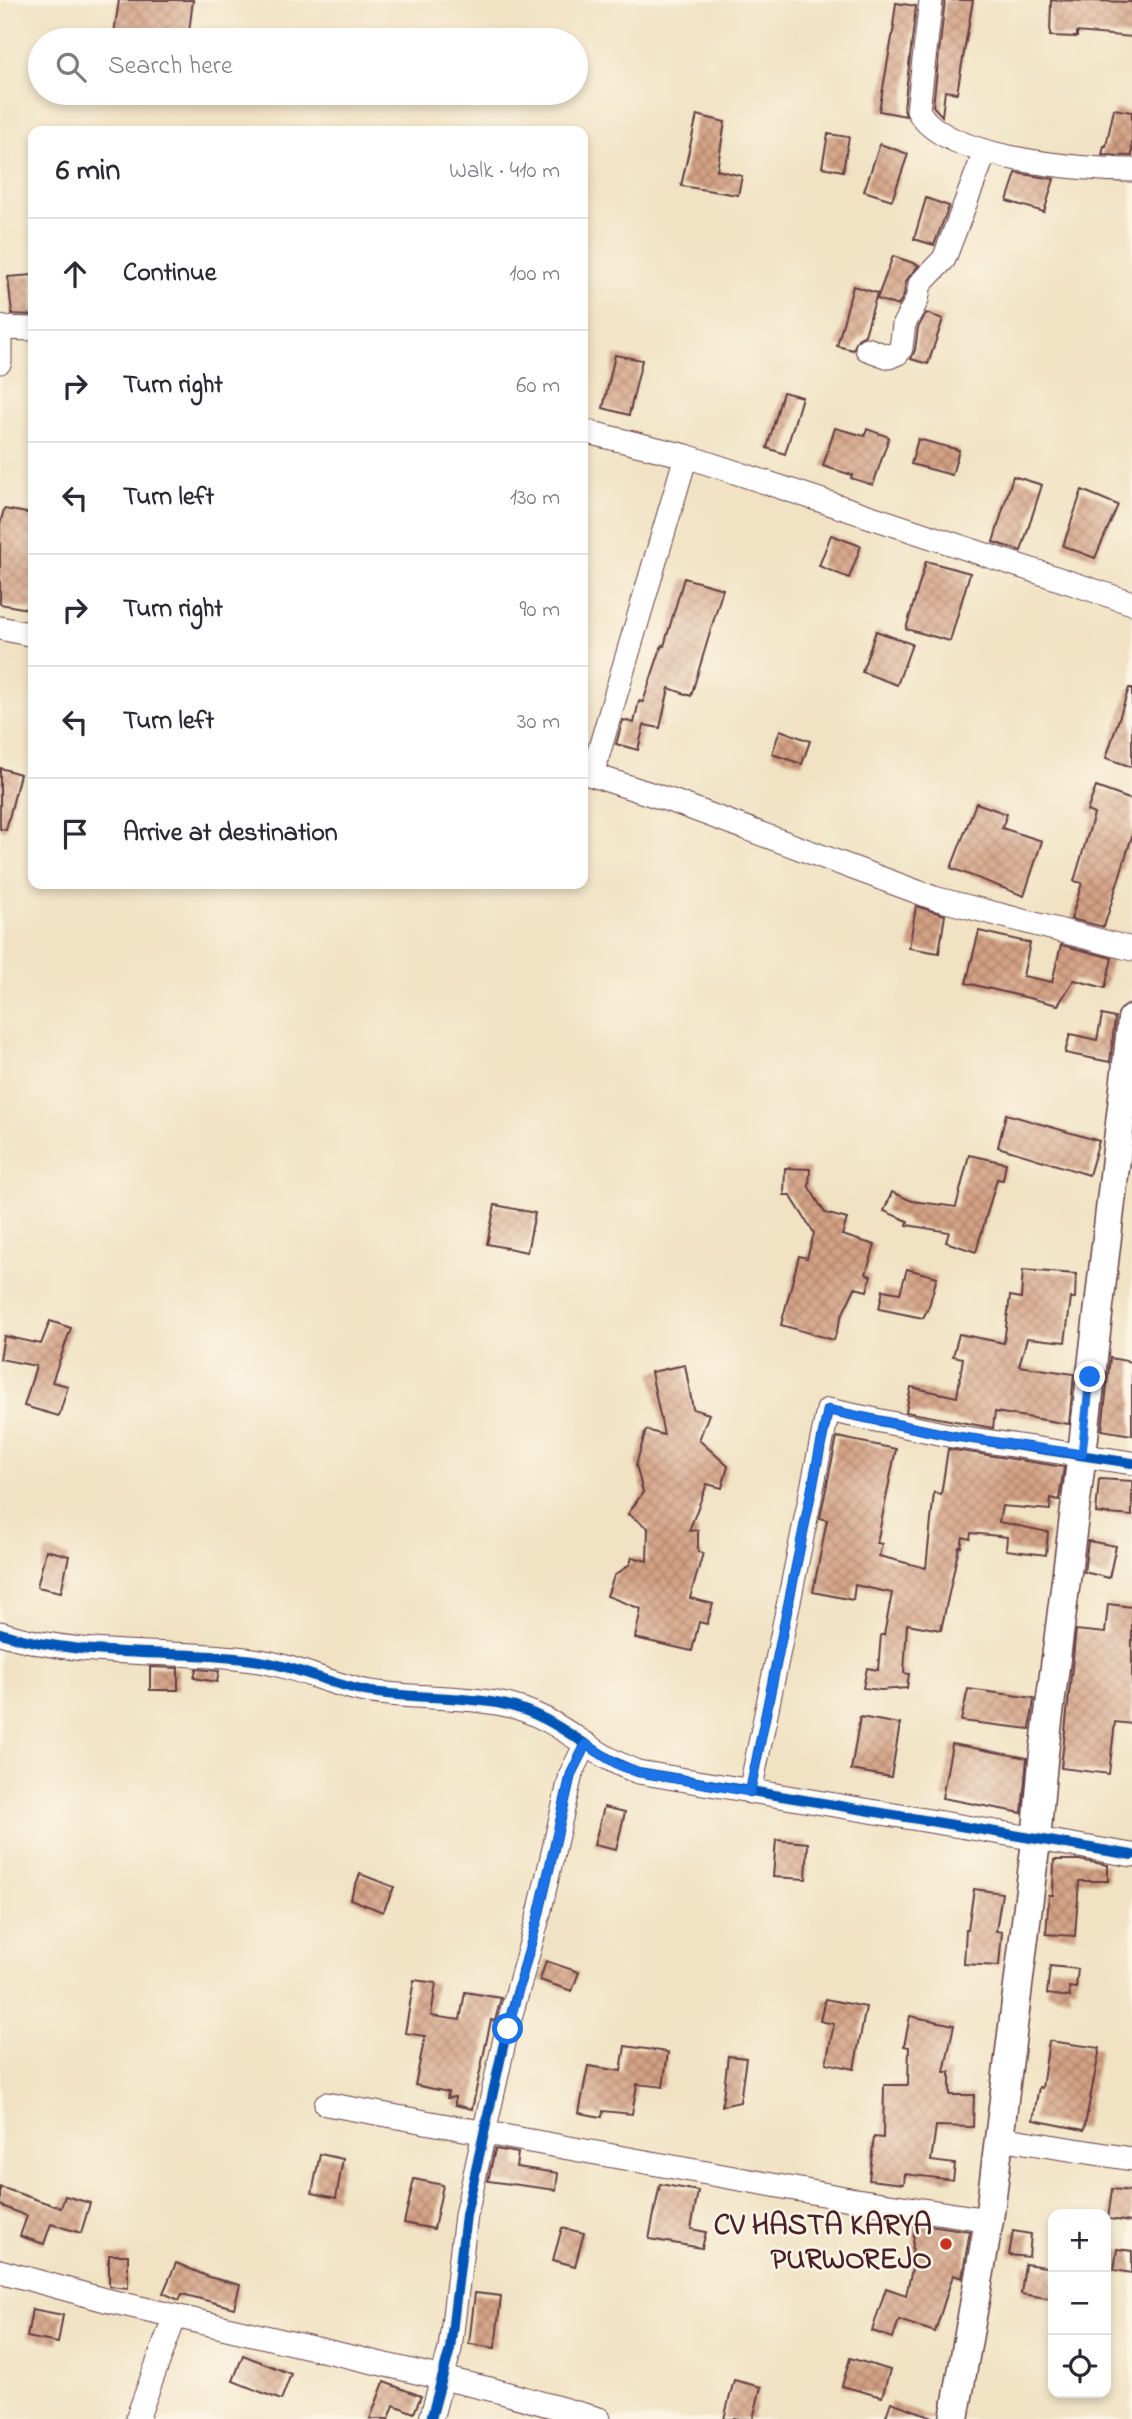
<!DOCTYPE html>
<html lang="en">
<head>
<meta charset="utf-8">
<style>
	body { margin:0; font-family:"Indie Flower",sans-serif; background:#f2f2f3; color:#2b2b33 }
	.controls { position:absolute; right:21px; bottom:21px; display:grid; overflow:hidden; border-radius:14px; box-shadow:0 4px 10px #0003 }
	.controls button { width:63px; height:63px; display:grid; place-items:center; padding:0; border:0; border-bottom:2px solid #e1e1e2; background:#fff; color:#2b2b33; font:35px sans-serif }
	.stop { position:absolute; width:21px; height:21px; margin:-16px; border:5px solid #1a73e8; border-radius:50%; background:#fff }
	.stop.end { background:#1a73e8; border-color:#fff; box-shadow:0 2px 7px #0008 }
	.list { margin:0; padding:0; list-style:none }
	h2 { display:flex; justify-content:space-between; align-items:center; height:91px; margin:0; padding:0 28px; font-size:30px }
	h2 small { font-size:23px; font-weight:400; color:#7c7c81 }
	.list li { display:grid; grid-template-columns:46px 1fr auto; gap:21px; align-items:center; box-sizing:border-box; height:112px; padding:0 28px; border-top:2px solid #e1e1e2 }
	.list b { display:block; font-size:26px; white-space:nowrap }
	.list em { font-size:23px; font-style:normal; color:#7c7c81 }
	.icon { flex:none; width:38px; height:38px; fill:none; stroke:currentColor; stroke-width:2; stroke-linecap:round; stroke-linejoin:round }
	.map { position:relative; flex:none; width:1132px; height:2419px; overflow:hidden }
	.search { position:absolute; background:#fff; box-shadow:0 4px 10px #0003; left:28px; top:28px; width:560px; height:77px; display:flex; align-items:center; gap:18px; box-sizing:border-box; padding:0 24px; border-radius:38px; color:#7c7c81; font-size:26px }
	.panel { position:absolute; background:#fff; box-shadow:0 4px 10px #0003; left:28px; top:126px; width:560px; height:763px; border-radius:14px }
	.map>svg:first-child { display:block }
	.building { fill:url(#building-cross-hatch) }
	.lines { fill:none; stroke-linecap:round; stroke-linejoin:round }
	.minor-casing { stroke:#633c42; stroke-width:25 }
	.major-casing { stroke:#633c42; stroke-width:31 }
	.minor { stroke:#fff; stroke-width:23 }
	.major { stroke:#fff; stroke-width:28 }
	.cycleway-casing { stroke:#fcf5e5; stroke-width:15 }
	.cycleway { stroke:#0057b8; stroke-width:10 }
	.route { stroke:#1a73e8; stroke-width:9 }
	.poi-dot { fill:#c8321e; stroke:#fcf5e5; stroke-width:2.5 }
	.labels { text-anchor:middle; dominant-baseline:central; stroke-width:5; stroke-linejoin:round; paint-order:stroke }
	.poi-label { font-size:30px; font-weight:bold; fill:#4a1f2b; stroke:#fcf5e5; text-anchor:end }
</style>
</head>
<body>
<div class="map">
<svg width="1132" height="2419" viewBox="0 0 1132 2419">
	<defs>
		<pattern id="building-cross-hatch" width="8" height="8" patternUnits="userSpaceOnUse" patternTransform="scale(1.75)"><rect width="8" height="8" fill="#d4a184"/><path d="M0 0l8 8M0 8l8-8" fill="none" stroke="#ae836c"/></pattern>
	</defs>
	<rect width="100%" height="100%" fill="#fcf5e5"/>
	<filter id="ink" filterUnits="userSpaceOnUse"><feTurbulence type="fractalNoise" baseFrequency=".0143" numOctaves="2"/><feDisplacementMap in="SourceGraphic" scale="14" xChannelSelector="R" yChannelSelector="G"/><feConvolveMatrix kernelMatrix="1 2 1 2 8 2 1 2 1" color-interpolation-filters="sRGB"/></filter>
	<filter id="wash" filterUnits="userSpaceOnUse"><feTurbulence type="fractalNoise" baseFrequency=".00686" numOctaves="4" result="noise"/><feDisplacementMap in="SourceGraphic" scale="28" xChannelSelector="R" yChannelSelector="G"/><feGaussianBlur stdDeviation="1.57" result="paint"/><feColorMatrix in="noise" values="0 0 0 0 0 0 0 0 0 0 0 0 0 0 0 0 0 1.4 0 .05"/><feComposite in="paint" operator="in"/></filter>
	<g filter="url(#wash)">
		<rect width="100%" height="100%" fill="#f0e2c3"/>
		<g id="blocks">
			<!-- building -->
			<g class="building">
				<path d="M119,0H193L188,40H113Z"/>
				<path d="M945,0H973L957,93L945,91L942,116L933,106Z"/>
				<path d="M1051,0L1132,2V37L1077,32V37L1050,36Z"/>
				<path d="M896,3L916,6L904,108L906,116L879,111L894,26H893Z"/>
				<path d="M1114,109L1132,112V156L1102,155L1104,146H1106Z"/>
				<path d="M697,115L725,122L717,170L742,176L738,195L681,186Z"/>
				<path d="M828,134L849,137L843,171L822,167Z"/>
				<path d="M880,144L908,154L892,200L864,191Z"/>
				<path d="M1016,173L1054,179L1044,212L1007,201Z"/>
				<path d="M926,198L949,206L934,245L914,239Z"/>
				<path d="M893,256L919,265L906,281L904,295L898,306L877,299Z"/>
				<path d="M33,275V315L12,314L8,277Z"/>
				<path d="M853,286L877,293L865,335L858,339L853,350L837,346Z"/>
				<path d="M926,313L943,319L928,364L911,359L915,350L918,328Z"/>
				<path d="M615,355L642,360L629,415L603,408Z"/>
				<path d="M783,392L802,397L785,454L767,448Z"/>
				<path d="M835,428L865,436L867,429L889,437L873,485L851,478L852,475L823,466Z"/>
				<path d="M918,439L959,450L952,475L911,464Z"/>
				<path d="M1013,476L1042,485L1021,551L993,542Z"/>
				<path d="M1082,490L1118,505L1095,558L1063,546Z"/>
				<path d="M4,509L33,514V610L0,604V525Z"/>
				<path d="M831,535L861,546L849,578L819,566Z"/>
				<path d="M926,561L970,573L950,641L906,629Z"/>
				<path d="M684,578L723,589L691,696L669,688L660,728L644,725L638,750L616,744L623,720L634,723L639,701L643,702L662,645L664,646Z"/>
				<path d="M876,631L912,644L897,685L862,672Z"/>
				<path d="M1129,688H1132V767L1106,758Z"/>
				<path d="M780,730L810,741L802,764L772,754Z"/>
				<path d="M0,768L20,774L6,830L0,829Z"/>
				<path d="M1096,787L1132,800V836L1104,927L1071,919L1082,883L1074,881L1094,814L1087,811Z"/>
				<path d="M976,803L1007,814L1002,828L1042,841L1024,896L951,868Z"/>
				<path d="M916,906L945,915L939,953L909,948Z"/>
				<path d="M979,931L1030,943L1023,976L1052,982L1061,945L1112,958L1105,988L1074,980L1058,1005L966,983Z"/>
				<path d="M1102,1015L1115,1018L1110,1062L1065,1053L1070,1034L1097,1040Z"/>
				<path d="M1006,1114L1099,1141L1089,1175L998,1147Z"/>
				<path d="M969,1155L1006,1163L1003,1180L997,1179L976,1252L946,1242L949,1232L907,1225L908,1221L884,1211L892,1192L912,1201L956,1207Z"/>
				<path d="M785,1168L810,1169L809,1187L825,1213L847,1219L842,1235L875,1245L866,1274L871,1276L867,1291L855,1288L841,1317L834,1340L781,1325L799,1256L807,1258L814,1233L790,1195H784Z"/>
				<path d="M495,1205L535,1213L527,1252L487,1244Z"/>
				<path d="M907,1269L937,1277L929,1306L923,1318L879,1309L883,1290L900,1293Z"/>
				<path d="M1023,1270L1076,1274L1075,1298H1071L1065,1342L1027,1338L1019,1366L1074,1374L1069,1424L995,1412L993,1428L906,1412L911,1387L957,1397L963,1358L953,1356L959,1334L1004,1343L1010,1296L1021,1298Z"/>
				<path d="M50,1321L71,1328L52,1382L68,1386L59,1416L24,1406L36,1366L0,1359L4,1336L41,1344Z"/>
				<path d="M1110,1358L1132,1362V1435L1102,1430Z"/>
				<path d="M685,1365L693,1409L709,1414L699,1440L728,1466L722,1488L707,1484L689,1531L698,1530V1552L703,1553L690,1598L713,1604L707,1624L699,1622L692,1651L635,1638L641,1609L607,1596L614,1576L630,1564L632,1557L647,1561L648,1528L628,1514L643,1492L636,1465L646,1430L664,1435L651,1372Z"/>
				<path d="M837,1437L896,1449L877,1543L882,1544L879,1556L926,1568L934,1492L941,1495L948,1449L1064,1467L1059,1500L1051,1498L1050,1510L1002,1506L999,1522L1048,1532L1046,1555L1006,1550L1007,1537L971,1533L970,1539L963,1537L961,1547H959L941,1630L907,1624L904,1673L909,1674L907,1688L881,1690L863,1688L867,1668L878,1670L881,1635H884L892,1593L855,1585L853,1600L813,1592L827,1520L820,1518Z"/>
				<path d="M1099,1479L1132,1481V1516L1096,1513Z"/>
				<path d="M1088,1541L1116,1546L1109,1578L1084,1572Z"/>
				<path d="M46,1550L69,1556L61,1592L37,1587Z"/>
				<path d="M1108,1604L1132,1607V1724L1115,1722L1109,1774L1061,1768L1076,1630L1105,1633Z"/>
				<path d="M150,1667L178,1668V1690H150Z"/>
				<path d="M196,1669L219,1671L217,1682L194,1678Z"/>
				<path d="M968,1689L1034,1698L1030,1729L961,1721Z"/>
				<path d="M860,1717L900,1724L891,1777L851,1770Z"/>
				<path d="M952,1744L1027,1758L1022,1813L942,1798Z"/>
				<path d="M604,1807L625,1812L616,1850L594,1845Z"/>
				<path d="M776,1840L808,1843L806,1879L773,1877Z"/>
				<path d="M1054,1860H1079L1108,1865V1881H1079L1075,1936L1046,1934L1049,1895H1053Z"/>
				<path d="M360,1874L394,1887L383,1912L350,1899Z"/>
				<path d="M974,1889L1002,1893L996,1931L1002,1932L999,1966L964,1964L966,1929H968Z"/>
				<path d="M546,1961L579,1972L572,1991L540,1980Z"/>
				<path d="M1050,1966L1078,1969L1076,1988L1069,1987L1070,1997L1047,1994Z"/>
				<path d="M414,1980L436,1983L431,2016L460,2020L465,1992L501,1998L495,2021L491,2020L472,2109L455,2105V2097L447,2098L448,2092L415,2085L425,2036L405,2033Z"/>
				<path d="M825,1999L866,2007L854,2069L826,2063L834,2024L820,2021Z"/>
				<path d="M910,2016L954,2025L944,2072H950V2095H974L973,2127L936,2126L931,2161L955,2164L953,2180L905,2174L904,2184L869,2180L874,2137L883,2138L884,2085H908L909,2047L904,2046Z"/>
				<path d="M1049,2041L1100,2048L1084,2130L1033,2120L1039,2087L1042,2088Z"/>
				<path d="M625,2046L668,2052L663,2087L637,2084L632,2114L603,2111L602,2117L579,2113L588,2066L621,2071Z"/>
				<path d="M728,2056L746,2058L740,2102L722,2106Z"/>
				<path d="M495,2149L518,2153L516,2167L558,2173L556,2190L488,2181Z"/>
				<path d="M320,2154L343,2159L336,2198L312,2193Z"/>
				<path d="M414,2179L443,2185L434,2229L404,2223Z"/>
				<path d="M660,2184L698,2191L691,2229L706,2232L702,2248L649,2239Z"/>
				<path d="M0,2187L61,2208L65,2196L90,2203L81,2233L51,2224L44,2244L20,2236L27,2216L0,2205Z"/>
				<path d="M1112,2189L1132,2191V2222L1108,2219Z"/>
				<path d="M915,2223L970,2231L962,2278L953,2275L935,2332L899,2320L893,2338L872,2331L886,2288L906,2295L913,2265L911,2264Z"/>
				<path d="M562,2228L584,2233L575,2266L553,2260Z"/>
				<path d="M1013,2231L1031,2234L1029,2257L1009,2255Z"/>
				<path d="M1117,2249L1132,2251V2273L1114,2270Z"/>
				<path d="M109,2255H128V2288L109,2286Z"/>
				<path d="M176,2263L209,2277L240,2285L234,2308L182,2294L179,2300L163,2293Z"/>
				<path d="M1025,2264L1053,2268V2299L1021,2294Z"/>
				<path d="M475,2293L501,2296L495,2348L469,2344Z"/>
				<path d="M32,2309L63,2315L58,2343L27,2337Z"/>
				<path d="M243,2355L291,2374L281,2400L233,2381Z"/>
				<path d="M850,2358L890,2370L882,2397L842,2386Z"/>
				<path d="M734,2380L761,2387L753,2419H724Z"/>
				<path d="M384,2382L421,2396L414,2413L394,2405L389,2419H370Z"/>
				<path d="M891,2402L933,2417V2419H885Z"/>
			</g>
		</g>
	</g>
	<g filter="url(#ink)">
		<use href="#blocks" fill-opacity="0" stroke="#633c42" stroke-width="2"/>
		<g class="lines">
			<defs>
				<g id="minor">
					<path d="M931,0L918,110C941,159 1083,170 1132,170"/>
					<path d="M0,327V362"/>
					<path d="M0,328L33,329"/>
					<path d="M867,349L889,357L898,353L901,348L904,324L917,300L920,284L944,259L985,152"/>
					<path d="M583,431L686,456L1132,603"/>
					<path d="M0,628L33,635"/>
					<path d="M583,772L675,802L934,898L1132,949"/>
					<path d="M592,775L686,456"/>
					<path d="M0,1633C82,1659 169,1649 253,1660C292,1665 327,1683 365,1691C410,1699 457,1695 502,1704C559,1715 587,1754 638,1772L1132,1855"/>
					<path d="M750,1792L828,1410L953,1436L1132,1463"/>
					<path d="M326,2104L850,2199L989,2220"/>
					<path d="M999,2138L1132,2159"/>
					<path d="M0,2271L105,2300L175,2316"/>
					<path d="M137,2419L175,2316L494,2390L599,2419"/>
					<path d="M431,2419L450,2349L466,2215L507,2029L538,1918L571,1774L586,1744"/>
				</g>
				<path id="major" d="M954,2419L989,2220L1036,1841L1043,1761L1082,1454L1132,1019"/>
			</defs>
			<!-- minor casing -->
			<use href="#minor" class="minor-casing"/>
			<!-- major casing -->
			<use href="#major" class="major-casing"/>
			<!-- minor -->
			<use href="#minor" class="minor"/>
			<!-- major -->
			<use href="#major" class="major"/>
			<defs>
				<g id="cycleway">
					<path d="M0,1633C82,1659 169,1649 253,1660C292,1665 327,1683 365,1691C410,1699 457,1695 502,1704C559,1715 587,1754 638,1772L1132,1855"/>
					<path d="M750,1792L828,1410L953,1436L1132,1463"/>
					<path d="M431,2419L450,2349L466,2215L507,2029L538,1918L571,1774L586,1744"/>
				</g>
			</defs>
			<!-- cycleway casing -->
			<use href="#cycleway" class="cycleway-casing"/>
			<!-- cycleway -->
			<use href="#cycleway" class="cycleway"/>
		</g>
	</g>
	<g class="lines" filter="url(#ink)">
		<!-- route -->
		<path class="route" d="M508,2029L538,1918L571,1774L586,1744L618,1765L638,1772L750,1792L828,1410L953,1436L1082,1454L1090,1377"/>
	</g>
	<!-- markers -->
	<circle class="poi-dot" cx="946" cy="2244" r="7"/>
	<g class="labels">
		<!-- poi labels -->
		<g class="poi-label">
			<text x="932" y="2227">CV HASTA KARYA<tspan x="932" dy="34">PURWOREJO</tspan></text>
		</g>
	</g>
</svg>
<div class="controls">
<button>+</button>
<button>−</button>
<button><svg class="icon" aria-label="locate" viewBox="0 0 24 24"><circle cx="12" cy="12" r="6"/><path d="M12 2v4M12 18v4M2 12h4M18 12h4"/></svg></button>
</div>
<div class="stop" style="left:508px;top:2029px"></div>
<div class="stop end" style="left:1090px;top:1377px"></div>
<div class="search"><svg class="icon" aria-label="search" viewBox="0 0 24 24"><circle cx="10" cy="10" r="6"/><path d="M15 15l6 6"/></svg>Search here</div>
<section class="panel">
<h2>6 min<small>Walk · 410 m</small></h2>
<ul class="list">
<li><svg class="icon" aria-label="ahead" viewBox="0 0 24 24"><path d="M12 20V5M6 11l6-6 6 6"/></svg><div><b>Continue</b></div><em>100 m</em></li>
<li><svg class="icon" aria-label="right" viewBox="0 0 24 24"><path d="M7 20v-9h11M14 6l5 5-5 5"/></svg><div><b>Turn right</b></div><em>60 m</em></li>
<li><svg class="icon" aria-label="left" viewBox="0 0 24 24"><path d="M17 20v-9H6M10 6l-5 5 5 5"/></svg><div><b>Turn left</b></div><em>130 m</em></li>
<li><svg class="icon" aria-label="right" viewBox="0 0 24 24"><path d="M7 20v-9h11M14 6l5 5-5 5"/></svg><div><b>Turn right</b></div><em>90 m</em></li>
<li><svg class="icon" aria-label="left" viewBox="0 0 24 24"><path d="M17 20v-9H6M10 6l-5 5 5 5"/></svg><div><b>Turn left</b></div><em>30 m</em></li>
<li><svg class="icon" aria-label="arrive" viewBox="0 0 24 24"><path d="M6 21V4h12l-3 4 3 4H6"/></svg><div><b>Arrive at destination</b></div></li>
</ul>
</section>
</div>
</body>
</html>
